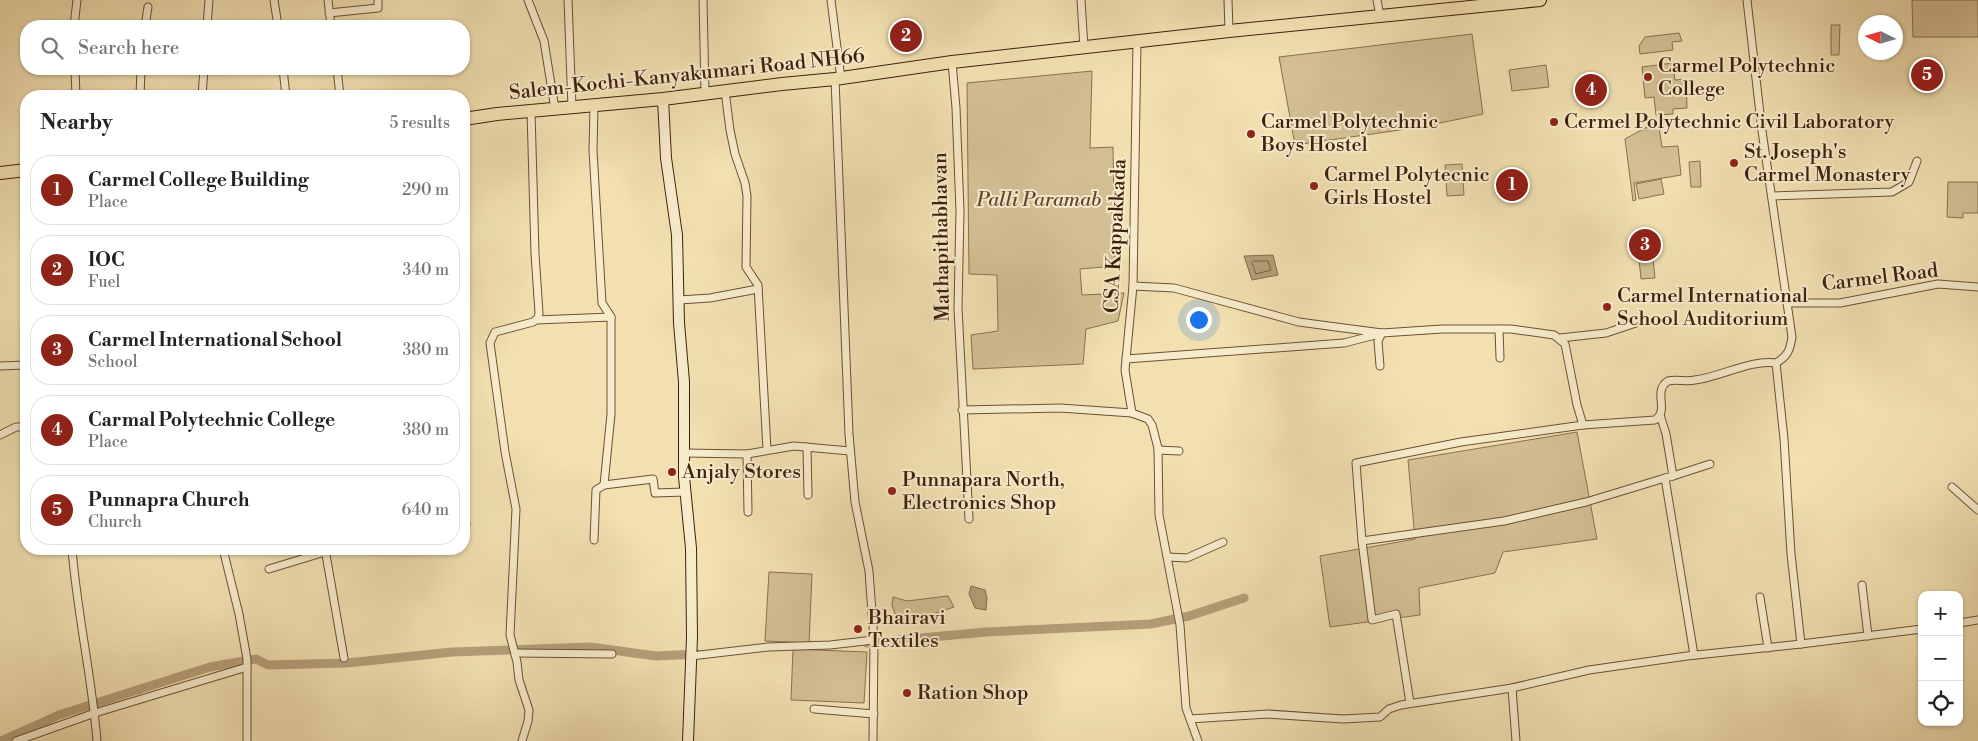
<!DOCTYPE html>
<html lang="en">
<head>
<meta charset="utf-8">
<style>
	body { margin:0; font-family:"Libre Bodoni",serif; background:#f2f2f2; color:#222 }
	.controls { position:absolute; right:15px; bottom:15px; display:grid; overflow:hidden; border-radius:10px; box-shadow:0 1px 4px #0004 }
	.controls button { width:45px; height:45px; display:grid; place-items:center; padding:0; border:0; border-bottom:1px solid #e0e0e0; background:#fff; color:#222; font:25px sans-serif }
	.compass { position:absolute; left:1858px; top:15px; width:45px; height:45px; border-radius:50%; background:#fff; box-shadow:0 1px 4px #0004; rotate:275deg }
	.you { position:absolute; left:1198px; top:319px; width:18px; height:18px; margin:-12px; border:4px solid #fff; border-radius:50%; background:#1a73e8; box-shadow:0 0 0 8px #1a73e833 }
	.badge { display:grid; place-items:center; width:32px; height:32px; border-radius:50%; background:#8f2418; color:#fff; font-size:16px; font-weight:700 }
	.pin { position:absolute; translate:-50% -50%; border:2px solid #fff; box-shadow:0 1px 5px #0006 }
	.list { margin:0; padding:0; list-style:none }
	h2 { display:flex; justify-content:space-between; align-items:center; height:65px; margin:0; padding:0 20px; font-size:21px }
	h2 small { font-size:16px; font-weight:400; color:#767676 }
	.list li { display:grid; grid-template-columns:32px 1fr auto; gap:15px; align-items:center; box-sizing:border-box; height:70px; margin:0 10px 10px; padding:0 10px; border:1px solid #e0e0e0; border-radius:20px }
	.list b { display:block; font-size:19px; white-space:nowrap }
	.list p { margin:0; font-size:16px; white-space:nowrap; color:#767676 }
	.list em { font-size:16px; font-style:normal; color:#767676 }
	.icon { flex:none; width:28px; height:28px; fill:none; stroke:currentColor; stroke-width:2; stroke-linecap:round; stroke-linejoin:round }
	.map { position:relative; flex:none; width:1978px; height:741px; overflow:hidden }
	.search { position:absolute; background:#fff; box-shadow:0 1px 4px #0004; left:20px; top:20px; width:450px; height:55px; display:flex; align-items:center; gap:12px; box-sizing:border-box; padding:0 18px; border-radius:20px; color:#767676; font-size:19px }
	.panel { position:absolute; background:#fff; box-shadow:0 1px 4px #0004; left:20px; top:90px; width:450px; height:465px; border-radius:20px }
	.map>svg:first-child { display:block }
	.green { fill:#d4bf95; stroke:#8a7050 }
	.water { fill:#b59f79; stroke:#866c4d }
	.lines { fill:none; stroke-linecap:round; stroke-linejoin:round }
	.shore { stroke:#7a6042; stroke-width:1 }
	.canal { stroke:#b59f79; stroke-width:9 }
	.street-casing { stroke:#6c5035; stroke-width:9 }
	.secondary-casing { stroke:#3f200c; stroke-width:12 }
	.highway-casing { stroke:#3f200c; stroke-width:14 }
	.street { stroke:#f7ebcc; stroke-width:7 }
	.secondary { stroke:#f7ebcc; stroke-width:10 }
	.highway { stroke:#f2e0b1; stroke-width:12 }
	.poi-dot { fill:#8f2418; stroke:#f7ebcc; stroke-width:2 }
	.labels { text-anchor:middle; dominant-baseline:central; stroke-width:4; stroke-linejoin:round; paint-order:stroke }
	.poi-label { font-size:20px; fill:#3f200c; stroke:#f7ebcc; text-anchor:start }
	.street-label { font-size:20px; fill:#3f200c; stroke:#f7ebcc }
	.park-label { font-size:20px; font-style:italic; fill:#64482e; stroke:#f7ebcc }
</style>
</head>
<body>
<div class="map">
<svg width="1978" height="741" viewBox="0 0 1978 741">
	<rect width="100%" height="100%" fill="#f2e0b1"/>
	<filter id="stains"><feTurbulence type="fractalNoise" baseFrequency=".004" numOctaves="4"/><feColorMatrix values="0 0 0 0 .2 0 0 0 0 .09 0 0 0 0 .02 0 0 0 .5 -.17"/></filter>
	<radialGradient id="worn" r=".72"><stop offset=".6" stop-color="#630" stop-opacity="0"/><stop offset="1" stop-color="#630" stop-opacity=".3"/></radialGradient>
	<!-- green -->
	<g class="green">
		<path d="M1912,0H1978V37H1913Z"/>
		<path d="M1831,25H1840L1839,55H1831Z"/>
		<path d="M1679,33L1682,41L1672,42L1673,50L1640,54L1639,46L1645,37Z"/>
		<path d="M1472,34L1483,114L1421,127L1295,145L1279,57Z"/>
		<path d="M1673,63L1675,80L1686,79L1687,108L1673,109V114L1656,115L1654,97L1645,98L1642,67Z"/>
		<path d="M1546,65L1549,87L1512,91L1509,70Z"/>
		<path d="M1092,71L1090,148L1113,147L1115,266L1080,269L1082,295L1124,293L1118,321L1086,329L1083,364L973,369L971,335L998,331L997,275L969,274L967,83Z"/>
		<path d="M1658,121L1662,147L1678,146L1681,175L1634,183L1636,200L1633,201L1625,139Z"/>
		<path d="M1700,161L1701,187H1691L1689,162Z"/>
		<path d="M1462,164L1464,195L1447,196L1445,165Z"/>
		<path d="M1661,179L1664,194L1639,199L1636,184Z"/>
		<path d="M1948,182H1978V213H1963V218L1947,217Z"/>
		<path d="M1651,238L1655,278L1641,279L1637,240Z"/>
		<path d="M1577,432L1597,539L1503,552L1495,573L1419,588L1420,615L1330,627L1320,556L1415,539L1408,460Z"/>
		<path d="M769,572L812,574L809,643L765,641Z"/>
		<path d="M948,596L954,607L908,622L897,619L892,605L893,597L907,601Z"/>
		<path d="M793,649L867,652L864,703L791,700Z"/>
	</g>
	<!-- water -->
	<g class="water">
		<path d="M1273,255L1278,275L1252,280L1244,256Z"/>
		<path d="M971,586L985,590L987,598L986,610L975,608L969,594Z"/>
	</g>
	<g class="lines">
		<!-- shore -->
		<path class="shore" d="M1254,261H1268L1271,270L1256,274L1252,263Z"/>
		<!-- canal -->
		<g class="canal">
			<path d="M867,643L986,632L1151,624L1189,616L1244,598"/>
			<path d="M1,741L59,715L134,691L210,667L256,659L268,665L347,663L452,652L590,647L656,656L697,654"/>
		</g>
		<defs>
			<g id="street">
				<path d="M274,0L278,26"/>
				<path d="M328,0L331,26"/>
				<path d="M528,0L544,41L555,109"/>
				<path d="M568,0L572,107"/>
				<path d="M703,0L705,93"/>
				<path d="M831,0L841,79"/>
				<path d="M1081,0L1084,48"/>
				<path d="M1228,0L1229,31"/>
				<path d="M1377,0L1380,16"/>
				<path d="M1747,0L1762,131L1792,337C1790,350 1788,356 1776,363"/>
				<path d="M329,13L378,8V0"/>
				<path d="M74,26L77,0"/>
				<path d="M145,26L148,7"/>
				<path d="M207,26L209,0"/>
				<path d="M952,62L956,108L960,211L958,308L969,519"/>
				<path d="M75,69L76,96"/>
				<path d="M283,69L286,96"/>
				<path d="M337,69L340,96"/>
				<path d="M835,79L849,434L855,502L869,571L874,640L873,741"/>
				<path d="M725,91L730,130L735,154L745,183L747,196L746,267L758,285L767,450"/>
				<path d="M140,96L141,69"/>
				<path d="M202,96L204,69"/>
				<path d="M594,105L593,151L602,303L611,317"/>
				<path d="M1772,196L1892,192L1909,182L1917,161"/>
				<path d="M1133,286L1174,288L1299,322L1336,327L1382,333L1442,329H1511L1554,335L1565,344L1577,405L1583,425L1655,420C1670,411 1652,391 1668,381C1677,379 1686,382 1695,380C1720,377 1752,359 1776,363L1784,439L1791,554L1801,644"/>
				<path d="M679,300L710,298L758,289"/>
				<path d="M1787,303H1840L1938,284L1978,287"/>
				<path d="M536,320L611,317V414L604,485L596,490L594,540"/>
				<path d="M1499,329L1500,358"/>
				<path d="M1560,338L1606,333L1645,320"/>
				<path d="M1126,359L1344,343L1379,334"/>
				<path d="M0,366L26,365"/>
				<path d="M1380,366L1378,341L1382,333"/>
				<path d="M962,410L1060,408L1132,413L1148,419L1152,425L1158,448L1159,515L1180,625L1186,708L1198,741"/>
				<path d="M1132,413L1125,370L1133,286L1137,42"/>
				<path d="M1660,415L1666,434L1673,476L1665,478L1694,655"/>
				<path d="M0,435L16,427H26"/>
				<path d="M807,447L808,495"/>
				<path d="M1158,450L1179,451"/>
				<path d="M684,453L747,454L794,446L850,451"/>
				<path d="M747,454L748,512"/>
				<path d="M1673,476L1710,464"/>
				<path d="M604,485L653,479L655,493L685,492"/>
				<path d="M1952,487L1978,510"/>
				<path d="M464,524H466"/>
				<path d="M1362,541L1504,521L1586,502L1665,478"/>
				<path d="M72,549C77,613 92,677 97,741"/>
				<path d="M223,549L239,614L247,659V741"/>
				<path d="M325,549L344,658"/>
				<path d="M1168,557L1187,558L1223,542"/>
				<path d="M269,569L325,552"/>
				<path d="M1862,585L1868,636"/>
				<path d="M1760,597L1768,648"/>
				<path d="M1959,623L1978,620"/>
				<path d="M515,653L612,654"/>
				<path d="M691,656L768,647L830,645L874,640"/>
				<path d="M1512,688L1516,741"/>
				<path d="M1410,703L1396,614L1372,620L1362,541L1356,463L1461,442L1583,425"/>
				<path d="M814,709L874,714"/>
				<path d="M1190,719L1268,714L1343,719L1380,717L1389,709L1401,705L1512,688L1589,670L1687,656L1801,644L1922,629"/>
				<path d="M16,741L95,713L247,667"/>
				<path d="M522,741L528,721L529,710L519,680L517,662L510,635L516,509L505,452L490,343L495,332L533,322L538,318L539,313L535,254L531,111"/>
			</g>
			<path id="secondary" d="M663,99L666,158L677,235L679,323L684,382V477L691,548L692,637L688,741"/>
			<g id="highway">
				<path d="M464,119L497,114L663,99L782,84L835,79L952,62L1229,31L1540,0"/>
				<path d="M0,173L26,170"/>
			</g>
		</defs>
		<!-- street casing -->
		<use href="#street" class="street-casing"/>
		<!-- secondary casing -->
		<use href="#secondary" class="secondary-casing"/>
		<!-- highway casing -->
		<use href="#highway" class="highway-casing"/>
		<!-- street -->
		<use href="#street" class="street"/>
		<!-- secondary -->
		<use href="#secondary" class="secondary"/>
		<!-- highway -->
		<use href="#highway" class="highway"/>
	</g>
	<!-- markers -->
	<g class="poi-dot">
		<circle cx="1648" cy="77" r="5"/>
		<circle cx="1554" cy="122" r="5"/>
		<circle cx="1251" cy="134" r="5"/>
		<circle cx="1734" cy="163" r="5"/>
		<circle cx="1314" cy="186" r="5"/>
		<circle cx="1607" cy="307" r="5"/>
		<circle cx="672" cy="472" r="5"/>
		<circle cx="892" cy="491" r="5"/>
		<circle cx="858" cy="629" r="5"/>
		<circle cx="907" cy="693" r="5"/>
	</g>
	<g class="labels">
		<!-- poi labels -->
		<g class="poi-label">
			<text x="1658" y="66">Carmel Polytechnic<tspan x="1658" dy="23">College</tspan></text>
			<text x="1261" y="122">Carmel Polytechnic<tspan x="1261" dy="23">Boys Hostel</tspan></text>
			<text x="1564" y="122">Cermel Polytechnic Civil Laboratory</text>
			<text x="1744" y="152">St. Joseph's<tspan x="1744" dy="23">Carmel Monastery</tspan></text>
			<text x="1324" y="175">Carmel Polytecnic<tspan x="1324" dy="23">Girls Hostel</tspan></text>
			<text x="1617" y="296">Carmel International<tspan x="1617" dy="23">School Auditorium</tspan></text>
			<text x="682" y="472">Anjaly Stores</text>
			<text x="902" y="480">Punnapara North,<tspan x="902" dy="23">Electronics Shop</tspan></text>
			<text x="868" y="618">Bhairavi<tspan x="868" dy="23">Textiles</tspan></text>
			<text x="917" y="693">Ration Shop</text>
		</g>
		<!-- street labels -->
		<g class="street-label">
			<text transform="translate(687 75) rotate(-6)">Salem-Kochi-Kanyakumari Road NH66</text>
			<text transform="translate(1116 236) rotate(-87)">CSA Kappakkada</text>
			<text transform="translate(942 237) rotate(-91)">Mathapithabhavan</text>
			<text transform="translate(1880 278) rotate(-7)">Carmel Road</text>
		</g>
		<!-- park labels -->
		<g class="park-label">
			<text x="1039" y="200">Palli Paramab</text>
		</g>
	</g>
	<rect width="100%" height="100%" filter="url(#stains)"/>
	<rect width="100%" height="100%" fill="url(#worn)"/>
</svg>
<div class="controls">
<button>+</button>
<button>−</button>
<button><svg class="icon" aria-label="locate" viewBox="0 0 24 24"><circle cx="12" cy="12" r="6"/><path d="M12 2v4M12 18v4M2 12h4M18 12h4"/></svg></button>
</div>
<svg class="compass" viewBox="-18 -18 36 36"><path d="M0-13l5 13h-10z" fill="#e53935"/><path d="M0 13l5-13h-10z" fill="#767676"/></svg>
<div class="you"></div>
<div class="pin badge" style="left:1512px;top:185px">1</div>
<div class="pin badge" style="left:906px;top:36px">2</div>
<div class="pin badge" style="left:1645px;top:245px">3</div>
<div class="pin badge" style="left:1591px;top:90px">4</div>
<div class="pin badge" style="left:1927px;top:75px">5</div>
<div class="search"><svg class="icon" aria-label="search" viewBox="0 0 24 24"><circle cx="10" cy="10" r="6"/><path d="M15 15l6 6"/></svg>Search here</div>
<section class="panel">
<h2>Nearby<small>5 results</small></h2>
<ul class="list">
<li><span class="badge">1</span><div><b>Carmel College Building</b><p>Place</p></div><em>290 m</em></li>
<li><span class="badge">2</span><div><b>IOC</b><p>Fuel</p></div><em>340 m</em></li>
<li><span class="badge">3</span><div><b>Carmel International School</b><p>School</p></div><em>380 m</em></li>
<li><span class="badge">4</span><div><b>Carmal Polytechnic College</b><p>Place</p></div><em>380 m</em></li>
<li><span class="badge">5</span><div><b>Punnapra Church</b><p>Church</p></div><em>640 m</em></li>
</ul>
</section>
</div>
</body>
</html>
